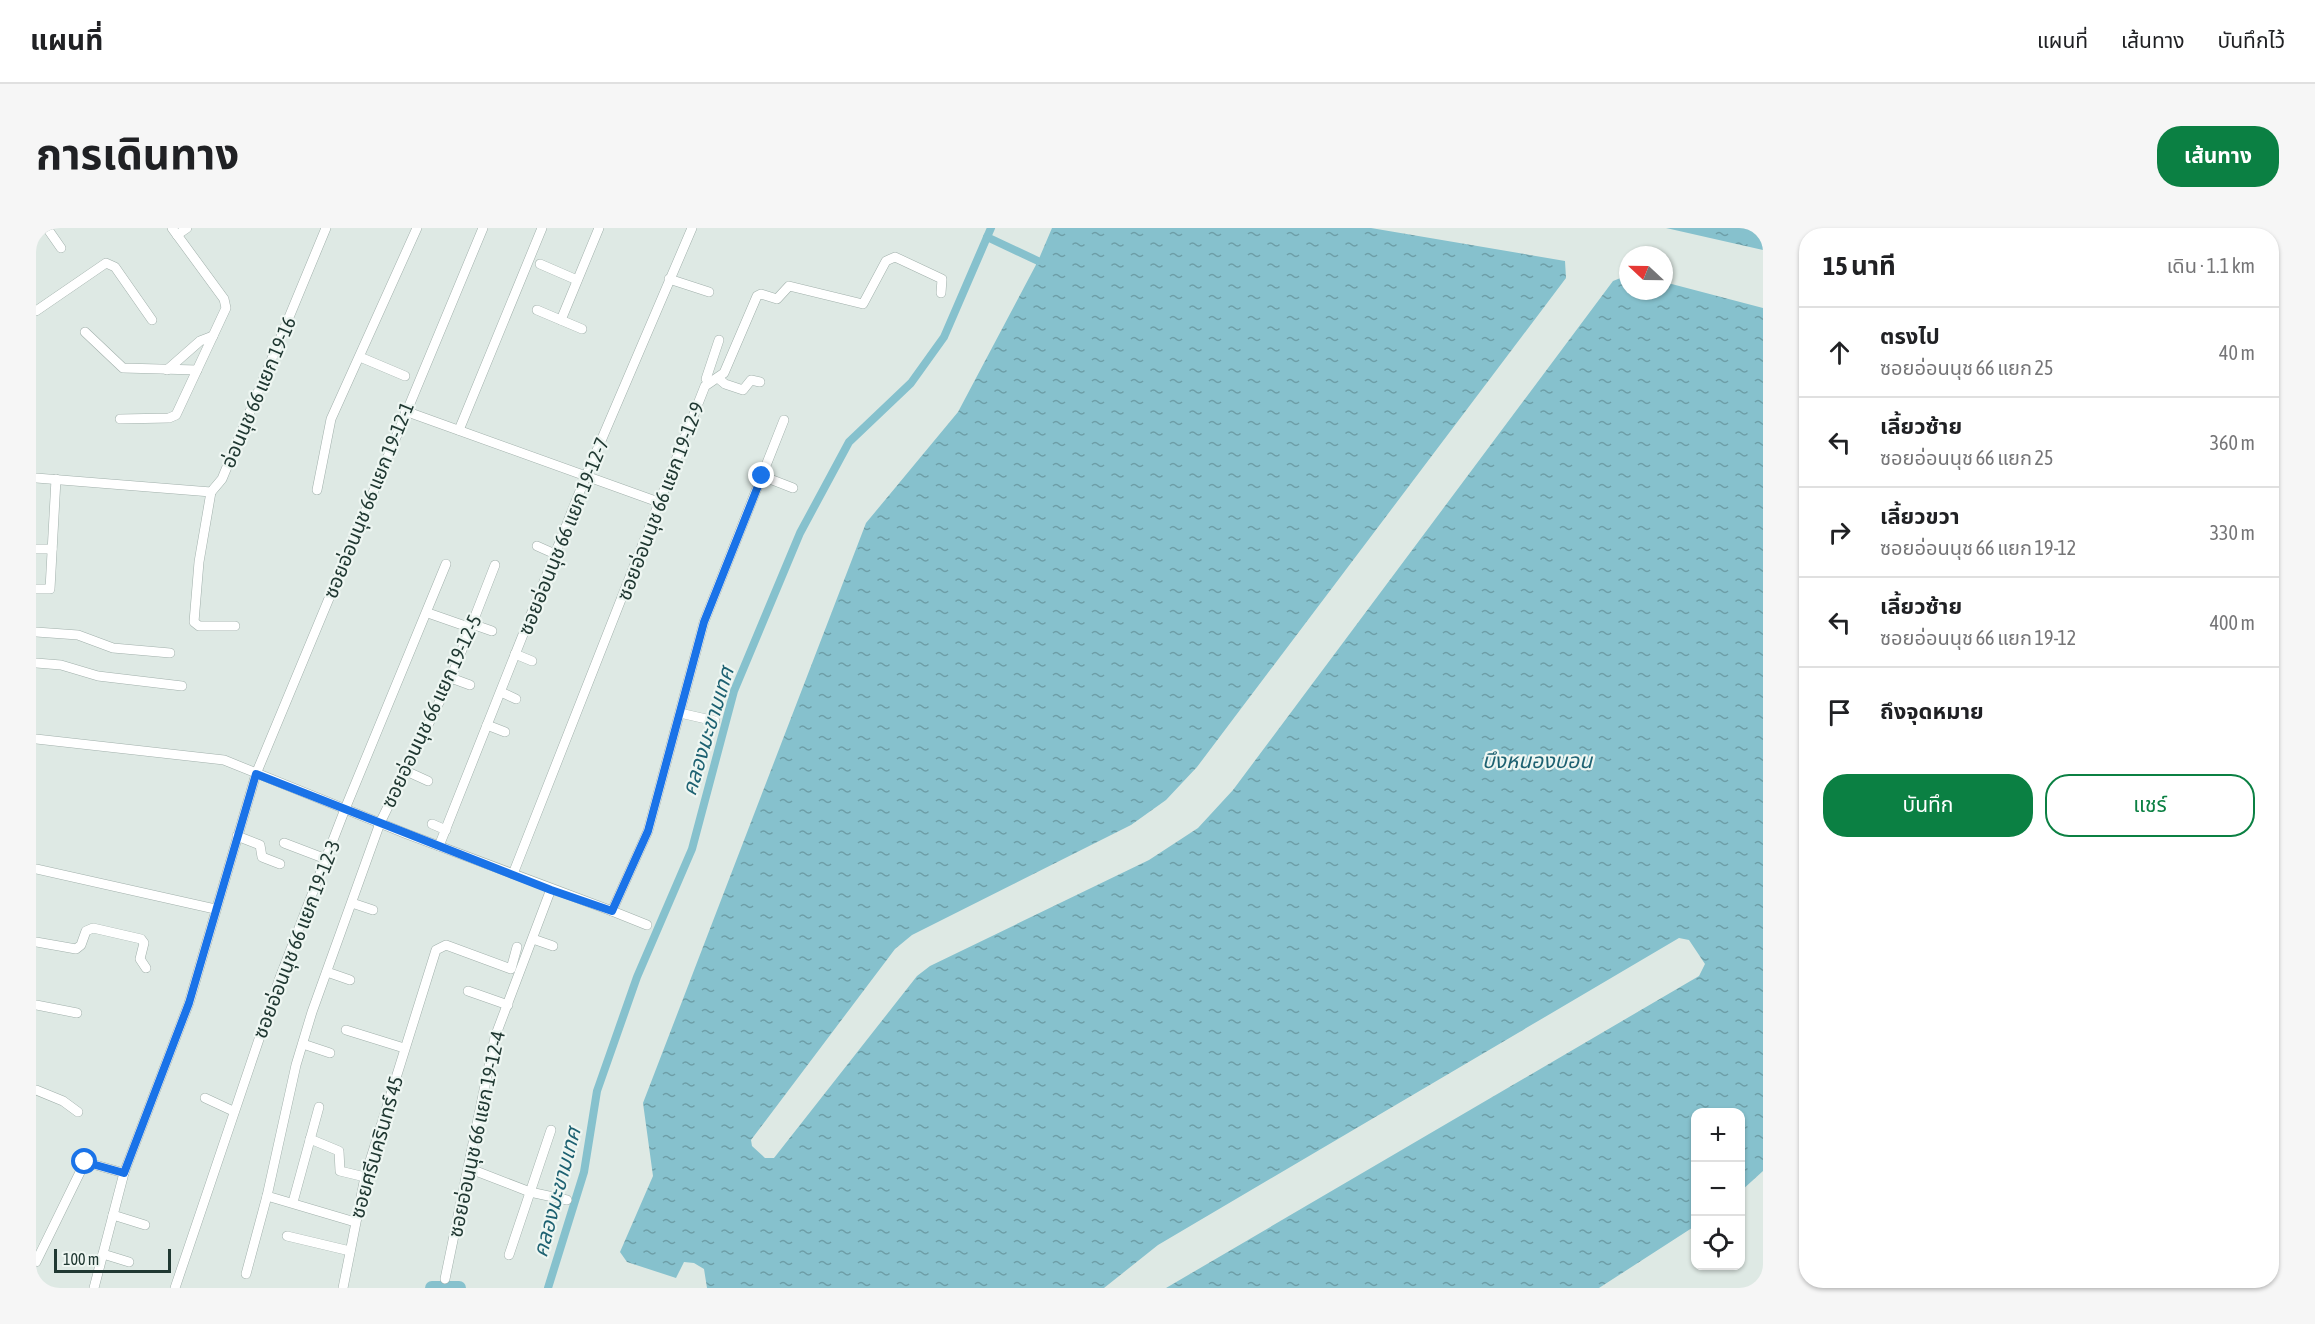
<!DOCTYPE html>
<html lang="th">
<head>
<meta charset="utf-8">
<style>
	body { margin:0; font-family:"Asap Condensed","Noto Sans Thai",sans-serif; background:#f6f6f6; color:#202124 }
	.controls { position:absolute; right:18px; bottom:18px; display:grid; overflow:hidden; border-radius:12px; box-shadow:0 2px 4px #0004 }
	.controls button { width:54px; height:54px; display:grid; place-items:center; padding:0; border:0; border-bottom:2px solid #e0e0e0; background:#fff; color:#202124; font:30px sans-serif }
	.compass { position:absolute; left:1583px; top:18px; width:54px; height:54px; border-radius:50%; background:#fff; box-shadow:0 2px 4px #0004; rotate:292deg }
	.scale { position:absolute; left:18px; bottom:15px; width:117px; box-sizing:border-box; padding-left:6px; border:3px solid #203832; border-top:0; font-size:16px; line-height:21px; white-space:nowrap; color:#203832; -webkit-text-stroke:4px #eef6f2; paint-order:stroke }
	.stop { position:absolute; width:18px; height:18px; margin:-14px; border:4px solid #1a73e8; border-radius:50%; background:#fff }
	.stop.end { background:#1a73e8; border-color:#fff; box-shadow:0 2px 6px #0008 }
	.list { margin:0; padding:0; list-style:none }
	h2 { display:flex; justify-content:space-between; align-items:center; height:78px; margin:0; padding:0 24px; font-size:26px }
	h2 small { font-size:20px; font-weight:400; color:#757577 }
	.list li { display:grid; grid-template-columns:39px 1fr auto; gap:18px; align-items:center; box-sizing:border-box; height:90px; padding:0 24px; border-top:2px solid #e0e0e0 }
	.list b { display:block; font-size:22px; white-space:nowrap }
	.list p { margin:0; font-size:20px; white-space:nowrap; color:#757577 }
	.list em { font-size:20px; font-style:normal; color:#757577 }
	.actions { display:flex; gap:12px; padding:18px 24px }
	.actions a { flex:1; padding:14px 0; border:2px solid #0b8043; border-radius:24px; text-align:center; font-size:21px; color:#0b8043 }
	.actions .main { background:#0b8043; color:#fff }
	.icon { flex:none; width:33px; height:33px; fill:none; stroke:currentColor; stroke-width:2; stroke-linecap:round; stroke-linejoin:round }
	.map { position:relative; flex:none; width:1727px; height:1060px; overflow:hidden; border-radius:24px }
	header { display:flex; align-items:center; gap:36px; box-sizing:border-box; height:84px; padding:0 30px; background:#fff; border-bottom:2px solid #e0e0e0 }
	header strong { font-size:28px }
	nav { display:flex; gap:33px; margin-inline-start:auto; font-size:21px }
	.intro { display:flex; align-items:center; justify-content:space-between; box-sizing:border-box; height:144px; padding:0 36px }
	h1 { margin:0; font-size:42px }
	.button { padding:15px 27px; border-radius:24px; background:#0b8043; color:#fff; font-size:21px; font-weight:700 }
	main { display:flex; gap:36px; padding:0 36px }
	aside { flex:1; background:#fff; border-radius:24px; box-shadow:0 2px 4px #0004 }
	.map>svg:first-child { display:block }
	.water { fill:url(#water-ripples) }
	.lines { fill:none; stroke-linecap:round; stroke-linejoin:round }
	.canal { stroke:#86c1cd; stroke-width:8 }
	.river { stroke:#86c1cd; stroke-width:14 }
	.minor-casing { stroke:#a1b0ab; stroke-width:10 }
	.minor { stroke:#fff; stroke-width:9 }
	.route { stroke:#1a73e8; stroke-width:8 }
	.labels { text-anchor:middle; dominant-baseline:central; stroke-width:4.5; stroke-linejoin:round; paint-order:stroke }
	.street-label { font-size:20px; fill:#203832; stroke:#eef6f2 }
	.water-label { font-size:21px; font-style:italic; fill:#1d6171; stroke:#eef6f2 }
</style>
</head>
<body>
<header>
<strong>แผนที่</strong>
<nav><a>แผนที่</a><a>เส้นทาง</a><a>บันทึกไว้</a></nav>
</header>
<div class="intro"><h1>การเดินทาง</h1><a class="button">เส้นทาง</a></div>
<main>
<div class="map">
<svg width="1727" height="1060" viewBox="0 0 1727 1060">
	<defs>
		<pattern id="water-ripples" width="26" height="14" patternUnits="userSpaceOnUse" patternTransform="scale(1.5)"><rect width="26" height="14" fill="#86c1cd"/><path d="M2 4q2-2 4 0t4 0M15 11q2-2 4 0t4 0" fill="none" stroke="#6d9ea7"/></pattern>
	</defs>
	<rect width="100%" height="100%" fill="#dee9e4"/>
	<!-- water -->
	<g class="water">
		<path d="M1016,0H1335L1529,33L1530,50L1161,539L1130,572L1095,597L876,707L859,721L715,912L716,918L729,930H738L881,748L894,738L1113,632L1162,600L1197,562L1577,53L1592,47V63H1628V54L1727,80V943L1705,963L1704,884H1660L1659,998L1563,1060H1130L1663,748L1669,736L1653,712L1643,710L1122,1017L1068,1060H671L668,1041L658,1035L648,1034L640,1050L591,1034L584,1024L617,948L607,875L830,295L922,184L1002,33Z"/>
		<path d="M1630,0H1727V22Z"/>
	</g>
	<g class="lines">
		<!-- canal -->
		<g class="canal">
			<path d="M951,9L1002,33"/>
			<path d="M512,1060L548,944L561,863L601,749L656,621L698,463L764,305L813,214L875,155L908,109L955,0"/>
		</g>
		<!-- river -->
		<path class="river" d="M396,1060H423"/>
		<defs>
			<g id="minor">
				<path d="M11,0L25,20"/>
				<path d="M141,7L151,0"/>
				<path d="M504,36L541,52"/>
				<path d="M633,51L673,64"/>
				<path d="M501,82L546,101"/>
				<path d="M0,83L70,35L79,39L116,92"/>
				<path d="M525,92L563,0"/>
				<path d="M49,104L87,140L161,142"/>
				<path d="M324,129L369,148"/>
				<path d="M131,142L164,113L177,108"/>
				<path d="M683,151L689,156L707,162L715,152L724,154"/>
				<path d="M673,154L670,151L683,112"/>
				<path d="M369,183L625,275"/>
				<path d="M84,191L133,190L140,187L190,80L188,71L136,0"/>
				<path d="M423,202L506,0"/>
				<path d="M726,248L757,260"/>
				<path d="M0,250L175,264L186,251L290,0"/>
				<path d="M281,262L295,191L381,0"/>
				<path d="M175,264L163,334L158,394L163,398H199"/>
				<path d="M501,318L519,326"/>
				<path d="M0,321H16"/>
				<path d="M0,361H14L20,251"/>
				<path d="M392,385L435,400"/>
				<path d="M436,396L456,403"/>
				<path d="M0,404L42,407L77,420L134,425"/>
				<path d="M479,426L496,433"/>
				<path d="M0,435L25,437L62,448L146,458"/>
				<path d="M415,450L434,457"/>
				<path d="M465,464L480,471"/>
				<path d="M644,485L679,493"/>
				<path d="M451,497L469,504"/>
				<path d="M0,511L188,532L371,606L576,683L612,603L668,394L748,192"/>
				<path d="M370,543L392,553"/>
				<path d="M396,596L410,602"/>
				<path d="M201,608L224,617L226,629L244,636"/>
				<path d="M248,615L290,631"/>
				<path d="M403,618L550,248L656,0"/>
				<path d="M0,641L179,681"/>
				<path d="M477,646L669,158L688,145L721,68L725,66L741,71L753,58L827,76L850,33L859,29L906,51L905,65"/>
				<path d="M316,675L337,682"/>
				<path d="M576,683L611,697"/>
				<path d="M497,711L517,718"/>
				<path d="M0,714L40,721L45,717L50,703L57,700L105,711L108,715L104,731L110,740"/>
				<path d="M291,744L314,752"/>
				<path d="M432,763L472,777"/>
				<path d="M0,777L41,785"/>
				<path d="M310,802L368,820"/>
				<path d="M267,816L294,825"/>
				<path d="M0,862L27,873L42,884"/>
				<path d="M169,870L197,883"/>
				<path d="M274,911L303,923L304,943L329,949"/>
				<path d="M432,940L494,964L531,972"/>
				<path d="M231,968L319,994"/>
				<path d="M257,974L283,879"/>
				<path d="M77,987L109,997"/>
				<path d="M251,1008L314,1023"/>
				<path d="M67,1026L93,1034"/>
				<path d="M473,1027L515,902"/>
				<path d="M0,1034L49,934L88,945L153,775L220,546L447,0"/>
				<path d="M210,1046L231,968L260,837L276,784L344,595L415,450L459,337"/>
				<path d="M409,1051L459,809L515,661"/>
				<path d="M58,1060L88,945"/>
				<path d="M139,1060L243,752L309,581L410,336"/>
				<path d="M307,1060L329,949L400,722L410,717L475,741L481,719"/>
			</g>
		</defs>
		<!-- minor casing -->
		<use href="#minor" class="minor-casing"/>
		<!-- minor -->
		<use href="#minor" class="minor"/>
	</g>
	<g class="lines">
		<!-- route -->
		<path class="route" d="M49,934L88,945L153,775L220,546L515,662L576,683L612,603L668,394L726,248"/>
	</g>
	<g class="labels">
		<!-- street labels -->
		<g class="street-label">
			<text transform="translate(222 164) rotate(-67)">อ่อนนุช 66 แยก 19-16</text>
			<text transform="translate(332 272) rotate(-68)">ซอยอ่อนนุช 66 แยก 19-12-1</text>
			<text transform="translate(624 273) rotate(-69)">ซอยอ่อนนุช 66 แยก 19-12-9</text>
			<text transform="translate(527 308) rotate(-68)">ซอยอ่อนนุช 66 แยก 19-12-7</text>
			<text transform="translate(395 483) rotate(-65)">ซอยอ่อนนุช 66 แยก 19-12-5</text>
			<text transform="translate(260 711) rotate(-69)">ซอยอ่อนนุช 66 แยก 19-12-3</text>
			<text transform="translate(440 906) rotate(-78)">ซอยอ่อนนุช 66 แยก 19-12-4</text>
			<text transform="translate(340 919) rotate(-74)">ซอยศรีนครินทร์ 45</text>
		</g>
		<!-- water labels -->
		<g class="water-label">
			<text transform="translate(671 503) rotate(-73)">คลองมะขามเทศ</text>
			<text x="1501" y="532">บึงหนองบอน</text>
			<text transform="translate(520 964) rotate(-75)">คลองมะขามเทศ</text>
		</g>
	</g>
</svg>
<div class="controls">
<button>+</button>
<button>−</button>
<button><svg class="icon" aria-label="locate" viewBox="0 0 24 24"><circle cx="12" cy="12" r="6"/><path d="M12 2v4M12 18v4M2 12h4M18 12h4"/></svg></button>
</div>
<svg class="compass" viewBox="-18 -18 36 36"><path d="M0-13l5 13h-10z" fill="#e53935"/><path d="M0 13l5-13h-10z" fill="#757577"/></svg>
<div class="scale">100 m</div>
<div class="stop" style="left:49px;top:934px"></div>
<div class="stop end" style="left:726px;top:248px"></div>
</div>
<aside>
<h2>15 นาที<small>เดิน · 1.1 km</small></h2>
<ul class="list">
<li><svg class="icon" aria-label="ahead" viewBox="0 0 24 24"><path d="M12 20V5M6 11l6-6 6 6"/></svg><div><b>ตรงไป</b><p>ซอยอ่อนนุช 66 แยก 25</p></div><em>40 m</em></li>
<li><svg class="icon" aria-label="left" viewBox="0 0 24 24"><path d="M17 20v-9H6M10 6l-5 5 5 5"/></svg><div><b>เลี้ยวซ้าย</b><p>ซอยอ่อนนุช 66 แยก 25</p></div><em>360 m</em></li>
<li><svg class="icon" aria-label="right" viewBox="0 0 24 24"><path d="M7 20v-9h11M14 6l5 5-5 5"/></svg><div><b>เลี้ยวขวา</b><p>ซอยอ่อนนุช 66 แยก 19-12</p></div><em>330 m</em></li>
<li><svg class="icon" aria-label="left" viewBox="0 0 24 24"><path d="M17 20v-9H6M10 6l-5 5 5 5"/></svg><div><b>เลี้ยวซ้าย</b><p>ซอยอ่อนนุช 66 แยก 19-12</p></div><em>400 m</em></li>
<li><svg class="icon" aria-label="arrive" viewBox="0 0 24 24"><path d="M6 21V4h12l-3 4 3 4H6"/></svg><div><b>ถึงจุดหมาย</b></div></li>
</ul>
<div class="actions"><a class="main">บันทึก</a><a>แชร์</a></div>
</aside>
</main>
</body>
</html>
